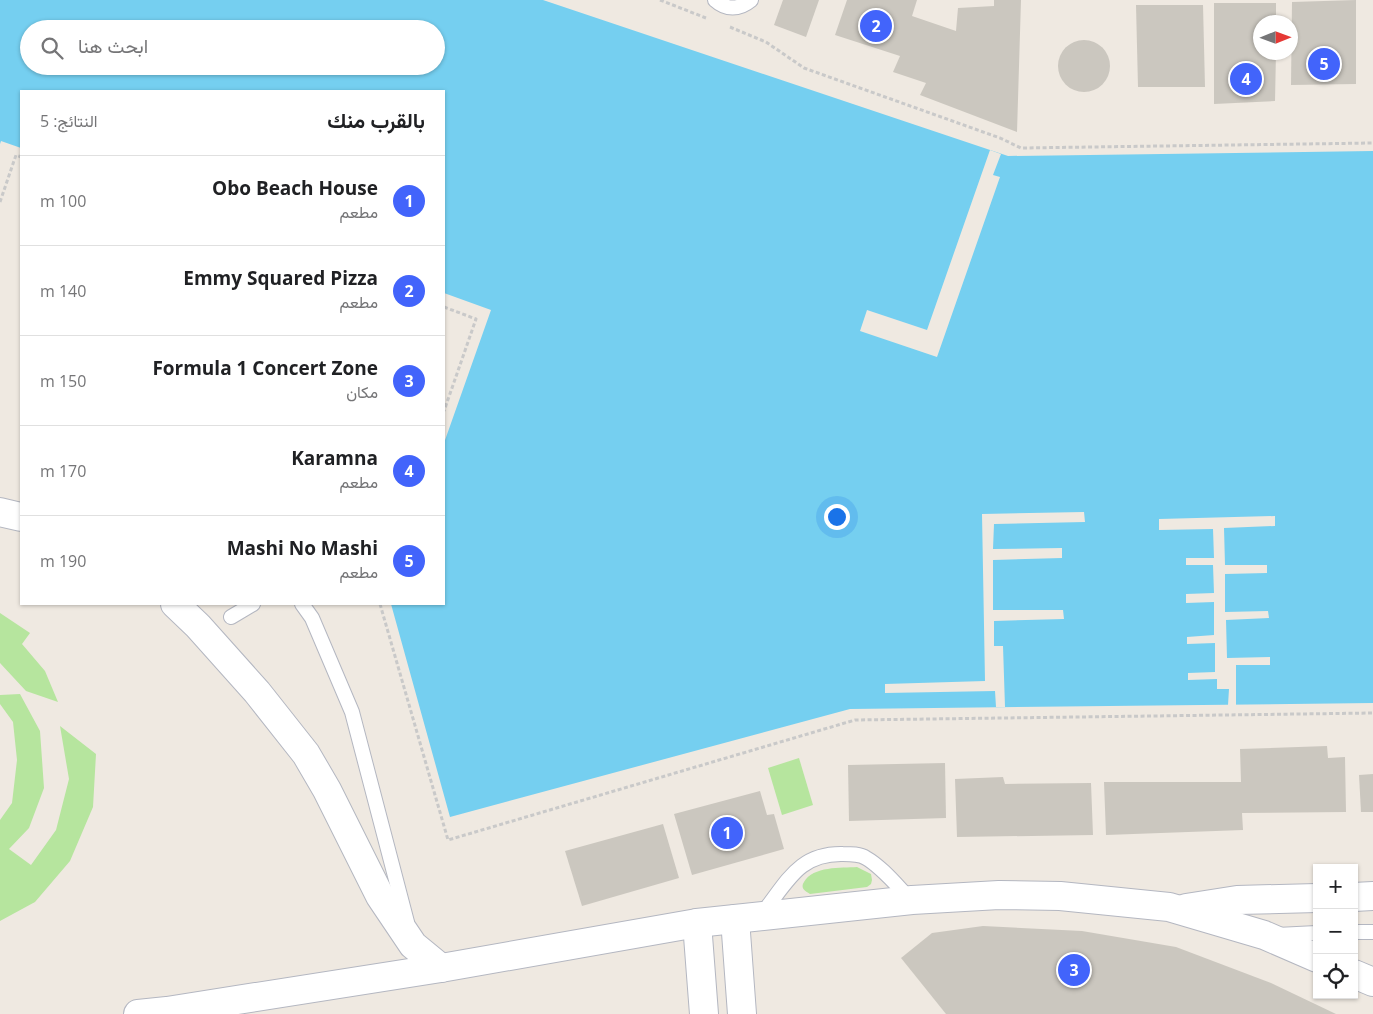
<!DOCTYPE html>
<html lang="ar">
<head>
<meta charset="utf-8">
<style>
	body { margin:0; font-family:"Open Sans",Vazirmatn,sans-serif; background:#f2f2f2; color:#202124; direction:rtl }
	.controls { position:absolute; right:15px; bottom:15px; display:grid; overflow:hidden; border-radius:0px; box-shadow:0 1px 4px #0004 }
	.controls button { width:45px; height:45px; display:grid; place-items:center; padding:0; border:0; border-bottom:1px solid #e0e0e0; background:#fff; color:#202124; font:25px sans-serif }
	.compass { position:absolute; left:1253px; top:15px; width:45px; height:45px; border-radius:50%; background:#fff; box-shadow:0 1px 4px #0004; rotate:89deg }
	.you { position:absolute; left:836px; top:516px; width:18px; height:18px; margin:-12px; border:4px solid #fff; border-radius:50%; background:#1a73e8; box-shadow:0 0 0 8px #1a73e833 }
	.badge { display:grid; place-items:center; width:32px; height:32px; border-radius:50%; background:#4264fb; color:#fff; font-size:16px; font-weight:700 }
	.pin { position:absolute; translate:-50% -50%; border:2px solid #fff; box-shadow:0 1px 5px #0006 }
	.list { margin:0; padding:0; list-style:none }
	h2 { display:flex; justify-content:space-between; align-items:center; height:65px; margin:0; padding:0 20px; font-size:21px }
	h2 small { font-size:16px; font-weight:400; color:#757577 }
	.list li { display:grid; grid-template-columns:32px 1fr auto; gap:15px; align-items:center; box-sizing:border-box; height:90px; padding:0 20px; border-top:1px solid #e0e0e0 }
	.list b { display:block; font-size:19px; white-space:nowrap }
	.list p { margin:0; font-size:16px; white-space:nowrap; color:#757577 }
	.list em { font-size:16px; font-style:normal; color:#757577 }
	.icon { flex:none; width:28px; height:28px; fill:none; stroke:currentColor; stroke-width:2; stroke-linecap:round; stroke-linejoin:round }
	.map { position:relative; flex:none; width:1373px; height:1014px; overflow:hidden; direction:ltr }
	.search { position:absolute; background:#fff; box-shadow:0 1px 4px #0004; left:20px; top:20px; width:425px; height:55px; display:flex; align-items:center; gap:12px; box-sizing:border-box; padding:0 18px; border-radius:28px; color:#757577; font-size:19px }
	.panel { position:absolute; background:#fff; box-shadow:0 1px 4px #0004; left:20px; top:90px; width:425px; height:515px; border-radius:0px; direction:rtl }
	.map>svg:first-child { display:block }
	.green { fill:#b6e59e }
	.water { fill:#75cff0; fill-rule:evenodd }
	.pier { fill:#efe9e1 }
	.building { fill:#cbc7bf }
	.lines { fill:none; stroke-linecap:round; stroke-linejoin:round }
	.service-casing { stroke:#b4b7c1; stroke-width:16 }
	.minor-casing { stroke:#b4b7c1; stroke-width:30 }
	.secondary-casing { stroke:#b4b7c1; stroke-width:30 }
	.path { stroke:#c9c9c9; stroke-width:3; stroke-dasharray:4 2.5; stroke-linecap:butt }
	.service { stroke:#fff; stroke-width:14 }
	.minor { stroke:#fff; stroke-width:28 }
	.secondary { stroke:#fff; stroke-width:28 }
</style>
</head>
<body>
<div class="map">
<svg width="1373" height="1014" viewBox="0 0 1373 1014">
	<rect width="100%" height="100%" fill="#efe9e1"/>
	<!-- green -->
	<g class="green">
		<path d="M0,613L30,633L22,644L45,671L58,702L26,691L0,663Z"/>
		<path d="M20,694L40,731L44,788L29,828L9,849L31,865L56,830L69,779L60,726L96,754L93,807L70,861L35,902L0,921V820L12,803L17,760L13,722L0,704V695Z"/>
		<path d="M799,758L813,805L782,815L768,768Z"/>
		<path d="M857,867L871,874L872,880L871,884L867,887L810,894C805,891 800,888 804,882C813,866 841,868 857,867Z"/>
	</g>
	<!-- water -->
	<path class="water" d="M0,0H543L1008,156L1373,151V703L850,709L450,817L391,604H444V443L491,310L444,293V91H21V148L1,141L0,144ZM29,29H436V66H29Z"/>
	<!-- pier -->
	<g class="pier">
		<path d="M990,150L1001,154L993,175L1000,177L937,357L860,331L867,310L927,330Z"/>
		<path d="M1084,512L1085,522L994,524L993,549L1062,548V558L993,560V610H1063L1064,619L994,621V646H1003L1005,707H996L995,691L885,693V684L985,681L982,514Z"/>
		<path d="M1275,516V526L1224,528L1225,565H1267V573L1225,574V612L1268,611L1269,618L1226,620L1227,658L1270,657V665H1236V705H1228L1229,689H1217V679L1188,680V673L1215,672V643L1187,644V637L1214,635V602L1186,603V594L1214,593L1213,565H1186V558H1214L1213,529L1159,530V519Z"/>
	</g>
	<!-- building -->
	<g class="building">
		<path d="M783,0H819L806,37L774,25Z"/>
		<path d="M847,0H917L912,16L956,31L958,8L994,6V0H1021L1017,132L920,95L926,83L893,72L900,56L835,35Z"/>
		<path d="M1356,0V84L1291,85L1292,2Z"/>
		<path d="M1214,3H1276V22H1260V52H1276L1275,101L1214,104Z"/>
		<path d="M1136,5H1203L1205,87H1138Z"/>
		<circle cx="1084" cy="66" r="26"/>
		<path d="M1327,746L1328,758L1345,757L1346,812L1242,813L1243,830L1106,835L1104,782H1241L1240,749Z"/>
		<path d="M945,763L946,818L849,821L848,765Z"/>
		<path d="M1373,774V812H1361L1359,775Z"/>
		<path d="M1003,777L1005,784L1091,783L1093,835L957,837L955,779Z"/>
		<path d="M760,791L767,815L774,814L784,849L692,875L674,814Z"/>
		<path d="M663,824L679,878L582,906L565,851Z"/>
		<path d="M983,926L1082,931L1176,947L1271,983L1336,1014H946L901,958L932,933Z"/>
	</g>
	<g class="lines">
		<defs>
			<g id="service">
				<path d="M715,0C726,10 739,10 751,0"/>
				<path d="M302,604L312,618L352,712L407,922"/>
				<path d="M231,617L253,604"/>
				<path d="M761,915C787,883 798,853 843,854C851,854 860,854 866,858C882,867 898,887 911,900"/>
				<path d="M1354,932H1373"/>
				<path d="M1277,935L1317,933"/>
			</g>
			<g id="minor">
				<path d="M735,919L742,1014"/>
				<path d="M697,923L704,1014"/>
			</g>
			<g id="secondary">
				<path d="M0,512L21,517"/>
				<path d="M175,604L198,626L257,692L306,754L327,790L380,896L413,945L441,968"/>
				<path d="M1354,897L1373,896"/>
				<path d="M1186,908L1237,900L1317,898"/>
				<path d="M1354,974L1373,982"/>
				<path d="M138,1014L167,1011L441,968L697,923L912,900L999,895L1060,896L1169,907L1264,935L1317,958"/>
			</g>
		</defs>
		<!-- service casing -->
		<use href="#service" class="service-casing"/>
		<!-- minor casing -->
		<use href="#minor" class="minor-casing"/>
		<!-- secondary casing -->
		<use href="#secondary" class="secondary-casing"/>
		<!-- path -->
		<g class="path">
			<path d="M660,0L706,18"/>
			<path d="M730,27L766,42L804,68L1000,138L1021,148L1373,143"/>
			<path d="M0,202L16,155L21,157"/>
			<path d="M444,307L476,319L444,411"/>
			<path d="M380,604L448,840L855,720L1373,713"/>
		</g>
		<!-- service -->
		<use href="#service" class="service"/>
		<!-- minor -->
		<use href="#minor" class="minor"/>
		<!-- secondary -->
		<use href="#secondary" class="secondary"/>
	</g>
</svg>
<div class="controls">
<button>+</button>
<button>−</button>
<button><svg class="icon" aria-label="locate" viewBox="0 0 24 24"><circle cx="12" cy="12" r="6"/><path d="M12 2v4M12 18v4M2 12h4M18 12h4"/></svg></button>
</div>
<svg class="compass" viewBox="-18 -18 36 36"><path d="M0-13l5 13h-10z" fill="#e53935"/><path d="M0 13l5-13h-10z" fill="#757577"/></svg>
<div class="you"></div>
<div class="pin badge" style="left:727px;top:833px">1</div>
<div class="pin badge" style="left:876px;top:26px">2</div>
<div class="pin badge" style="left:1074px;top:970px">3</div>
<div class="pin badge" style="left:1246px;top:79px">4</div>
<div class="pin badge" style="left:1324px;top:64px">5</div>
<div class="search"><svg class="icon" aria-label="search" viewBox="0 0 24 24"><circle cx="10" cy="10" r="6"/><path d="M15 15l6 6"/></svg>ابحث هنا</div>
<section class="panel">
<h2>بالقرب منك<small>النتائج: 5</small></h2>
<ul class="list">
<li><span class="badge">1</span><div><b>Obo Beach House</b><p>مطعم</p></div><em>100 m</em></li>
<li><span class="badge">2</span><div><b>Emmy Squared Pizza</b><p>مطعم</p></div><em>140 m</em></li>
<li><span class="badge">3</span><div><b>Formula 1 Concert Zone</b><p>مكان</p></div><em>150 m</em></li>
<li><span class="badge">4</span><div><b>Karamna</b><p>مطعم</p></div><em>170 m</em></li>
<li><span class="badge">5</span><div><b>Mashi No Mashi</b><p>مطعم</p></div><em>190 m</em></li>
</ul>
</section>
</div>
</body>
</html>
